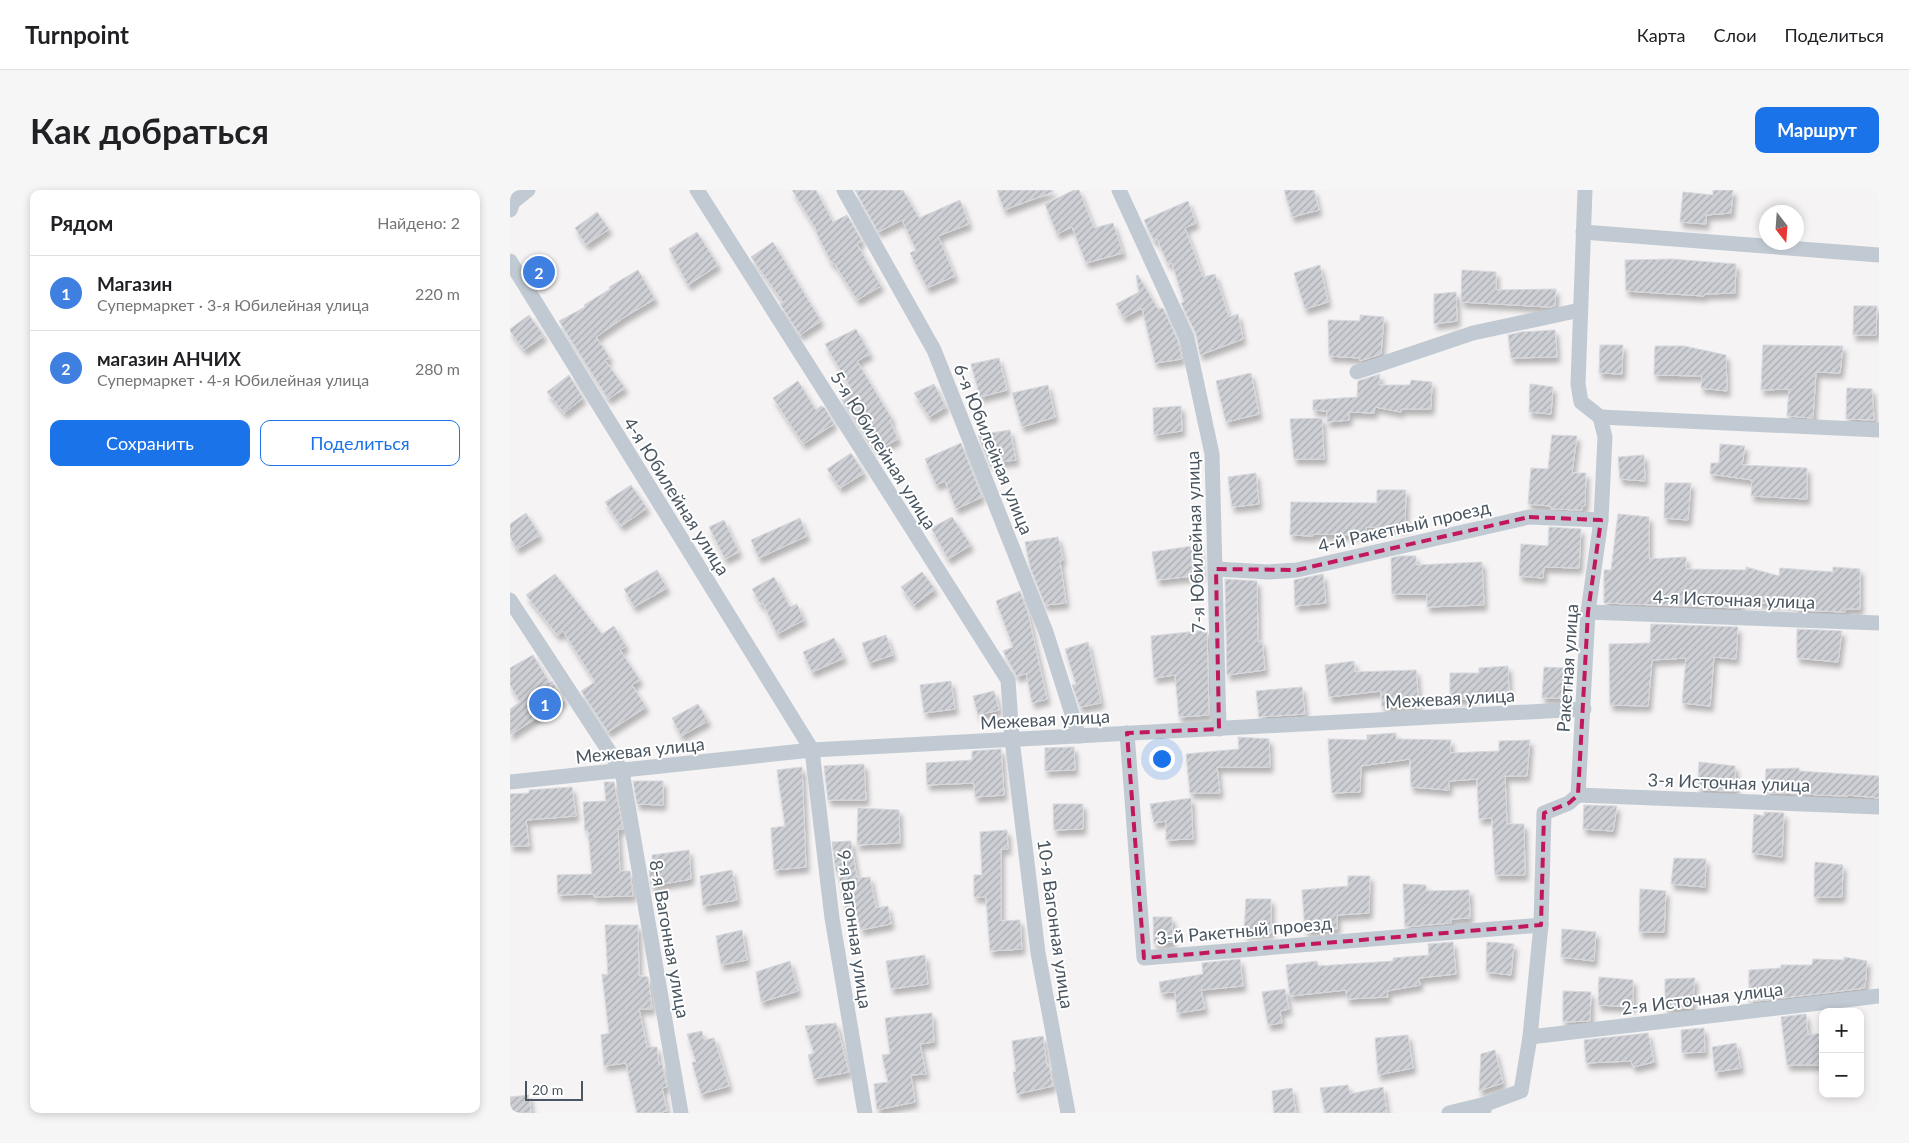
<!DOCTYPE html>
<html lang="ru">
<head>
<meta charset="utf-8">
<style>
	body { margin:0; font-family:Lato,sans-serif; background:#f6f6f6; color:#202124 }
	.controls { position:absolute; right:15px; bottom:15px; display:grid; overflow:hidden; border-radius:10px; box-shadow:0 2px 8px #0003 }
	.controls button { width:45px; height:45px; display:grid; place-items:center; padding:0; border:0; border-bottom:1px solid #e0e0e0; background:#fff; color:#202124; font:25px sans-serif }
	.compass { position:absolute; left:1249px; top:15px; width:45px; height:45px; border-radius:50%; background:#fff; box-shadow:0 2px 8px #0003; rotate:163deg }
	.scale { position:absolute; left:15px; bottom:12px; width:58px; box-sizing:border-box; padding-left:5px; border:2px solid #4a5661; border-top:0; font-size:14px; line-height:18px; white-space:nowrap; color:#4a5661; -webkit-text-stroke:4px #fff; paint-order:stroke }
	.you { position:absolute; left:651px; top:568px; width:18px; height:18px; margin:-12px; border:4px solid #fff; border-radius:50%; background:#1a73e8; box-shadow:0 0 0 8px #1a73e833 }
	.badge { display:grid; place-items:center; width:32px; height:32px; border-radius:50%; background:#1a73e8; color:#fff; font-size:16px; font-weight:700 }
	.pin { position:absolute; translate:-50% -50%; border:2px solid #fff; box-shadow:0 1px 5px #0006 }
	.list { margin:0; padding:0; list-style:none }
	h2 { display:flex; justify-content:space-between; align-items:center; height:65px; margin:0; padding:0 20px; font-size:21px }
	h2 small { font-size:16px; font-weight:400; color:#757577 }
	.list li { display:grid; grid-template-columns:32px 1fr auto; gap:15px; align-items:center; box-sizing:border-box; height:75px; padding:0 20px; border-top:1px solid #e0e0e0 }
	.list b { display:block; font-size:19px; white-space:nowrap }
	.list p { margin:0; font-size:16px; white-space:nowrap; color:#757577 }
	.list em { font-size:16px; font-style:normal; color:#757577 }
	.actions { display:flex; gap:10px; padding:15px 20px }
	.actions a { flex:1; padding:11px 0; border:1px solid #1a73e8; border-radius:10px; text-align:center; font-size:18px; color:#1a73e8 }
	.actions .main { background:#1a73e8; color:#fff }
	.map { position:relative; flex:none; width:1369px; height:923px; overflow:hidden; border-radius:10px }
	header { display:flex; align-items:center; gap:30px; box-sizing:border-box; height:70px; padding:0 25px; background:#fff; border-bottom:1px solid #e0e0e0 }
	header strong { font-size:24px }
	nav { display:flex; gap:28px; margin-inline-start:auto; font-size:18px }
	.intro { display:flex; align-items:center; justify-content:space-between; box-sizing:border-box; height:120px; padding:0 30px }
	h1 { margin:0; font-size:35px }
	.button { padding:12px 22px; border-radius:10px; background:#1a73e8; color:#fff; font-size:18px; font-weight:700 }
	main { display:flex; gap:30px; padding:0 30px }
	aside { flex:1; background:#fff; border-radius:10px; box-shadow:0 2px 8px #0003 }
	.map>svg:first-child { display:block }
	.building { fill:url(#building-hatch); stroke:#d7d9de; filter:url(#shadow) }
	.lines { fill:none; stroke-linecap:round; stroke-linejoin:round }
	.street { stroke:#c1cad2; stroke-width:15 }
	.marked { fill:none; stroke:#c2185b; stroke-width:4; stroke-dasharray:10 6; stroke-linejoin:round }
	.labels { text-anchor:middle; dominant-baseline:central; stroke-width:4; stroke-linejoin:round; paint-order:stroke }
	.street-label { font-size:18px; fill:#4a5661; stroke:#fff }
</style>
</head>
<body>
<header>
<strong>Turnpoint</strong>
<nav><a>Карта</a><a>Слои</a><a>Поделиться</a></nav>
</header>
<div class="intro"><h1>Как добраться</h1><a class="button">Маршрут</a></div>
<main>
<aside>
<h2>Рядом<small>Найдено: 2</small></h2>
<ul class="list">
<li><span class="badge" style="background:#3f7fe0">1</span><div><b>Магазин</b><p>Супермаркет · 3-я Юбилейная улица</p></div><em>220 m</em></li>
<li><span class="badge" style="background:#3f7fe0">2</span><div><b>магазин АНЧИХ</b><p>Супермаркет · 4-я Юбилейная улица</p></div><em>280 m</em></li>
</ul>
<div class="actions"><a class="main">Сохранить</a><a>Поделиться</a></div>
</aside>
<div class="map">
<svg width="1369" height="923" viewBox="0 0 1369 923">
	<defs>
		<pattern id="building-hatch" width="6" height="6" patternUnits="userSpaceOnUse" patternTransform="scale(1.25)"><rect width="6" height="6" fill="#cdcfd5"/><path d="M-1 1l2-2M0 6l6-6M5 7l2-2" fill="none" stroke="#a8abb0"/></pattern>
		<filter id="shadow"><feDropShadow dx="3" dy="5.5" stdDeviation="2.5" flood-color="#0004"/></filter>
	</defs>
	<rect width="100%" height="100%" fill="#f5f3f3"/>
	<!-- building -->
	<g class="building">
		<path d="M282,0H306L323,32L337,25L352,51L347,54L371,96L347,110L324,73L322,74L306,42L307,41Z"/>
		<path d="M345,0H393L409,28L450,10L459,34L428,46L445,86L417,98L400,63L406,60L392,30L368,42Z"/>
		<path d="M487,0H543V2L494,20Z"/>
		<path d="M564,0H569L584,38L603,33L613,63L576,73L562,37L547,44L535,14Z"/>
		<path d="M774,0H804L809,20L782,27Z"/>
		<path d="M1203,0H1223L1221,23L1196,25V34L1170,32L1173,2L1203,5Z"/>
		<path d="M678,11L686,33L675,38L693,87L705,84L719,127L728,124L733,149L690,165L686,144L671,113L674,112L662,73L658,74L647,49L644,51L634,30Z"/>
		<path d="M87,22L99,39L76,55L65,38Z"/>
		<path d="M187,42L208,75L178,95L159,59Z"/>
		<path d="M263,52L311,131L290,145L270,114L273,112L241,67Z"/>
		<path d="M1162,69L1226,74L1225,103L1194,104V106L1116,101L1115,70Z"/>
		<path d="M31,71L41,86L27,96L17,81Z"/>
		<path d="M810,75L818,112L795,119L784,83Z"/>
		<path d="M128,80L145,109L116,126L86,147L100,168L95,170L115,198L98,209L49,131L75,117L74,115L100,99L99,97Z"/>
		<path d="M952,80L986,82V100L1046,99L1045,116L1039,117L951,112Z"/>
		<path d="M628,85L648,119L653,118L668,151L672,169L645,173L632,118L614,128L606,114L629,102L626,86Z"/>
		<path d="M946,102L947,131L924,134V104Z"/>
		<path d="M1344,116H1367L1366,145H1343Z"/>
		<path d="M19,125L34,146L14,160L0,141V139Z"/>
		<path d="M850,125L874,127L871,164L850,171V168L819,166L818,130L850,131Z"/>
		<path d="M346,139L360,164L347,171L382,229L380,231L388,249L366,261L331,209L343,202L315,154Z"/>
		<path d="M1045,140L1047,167L1001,168L998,145L1011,142Z"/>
		<path d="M1090,155H1113L1112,184L1089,183Z"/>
		<path d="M1253,155L1333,156L1330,183L1306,182L1303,228L1277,226L1279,199L1251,200Z"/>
		<path d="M1145,156H1174L1216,165L1217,201L1191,198L1192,186L1144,185Z"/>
		<path d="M489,168L497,200L470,207L461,174Z"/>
		<path d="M741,183L749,224L716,232L706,191Z"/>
		<path d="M870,184L869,195H900L901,190L922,192L921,219H891V222L865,217L864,223L839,222V230L817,232V221L803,220V210L847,207L848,191Z"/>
		<path d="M59,185L73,208L54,223L37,202Z"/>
		<path d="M288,191L306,220L311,216L315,218L324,234L293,254L263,208Z"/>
		<path d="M424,194L436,217L419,227L404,203Z"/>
		<path d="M1020,194L1043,197L1041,224L1019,222Z"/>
		<path d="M538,195L545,227L512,237L502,203Z"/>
		<path d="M1337,198L1362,199L1364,230L1336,229Z"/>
		<path d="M671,216L672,241L644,245L643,218Z"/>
		<path d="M812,228L814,269H784L780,229Z"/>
		<path d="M500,240L506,270L479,273L468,245Z"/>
		<path d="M1042,245L1067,246L1062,283H1076L1075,316H1072V320L1041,319V316L1018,314L1021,278L1038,279Z"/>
		<path d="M451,253L472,307L446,319L435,291L426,295L415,269Z"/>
		<path d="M1210,254L1235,256L1232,275L1297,278V309L1241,306L1242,290L1200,284L1201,273H1209Z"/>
		<path d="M341,263L354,283L330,298L317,279Z"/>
		<path d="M1134,265L1135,291L1110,289L1108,267Z"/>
		<path d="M746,283L749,314L722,317L718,287Z"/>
		<path d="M1155,293H1181L1178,330L1154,328Z"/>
		<path d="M121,295L137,318L111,336L95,312Z"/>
		<path d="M867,300H896L895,338L856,337V345L803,344V346L780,345L781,312L867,313Z"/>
		<path d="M16,323L30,345L7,359L0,347V334Z"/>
		<path d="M1108,324L1139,327V369L1176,367V379L1236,380V377L1269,386L1270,378L1323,382V377L1350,379V419H1335V422L1287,420L1286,414L1231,412L1229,418L1094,413V380H1101Z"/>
		<path d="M442,327L461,355L438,369L421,338Z"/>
		<path d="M290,328L297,346L249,368L241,350Z"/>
		<path d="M214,330L229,362L215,369L199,337Z"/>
		<path d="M1039,337L1071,339L1069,378L1034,377L1033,388L1009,386L1011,354L1038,356Z"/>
		<path d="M548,347L553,370L550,371L556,413L535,415L520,377L515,352Z"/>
		<path d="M689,355L692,385L647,390L642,362Z"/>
		<path d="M889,366H906V375L972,372L974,415L917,417V404H882L881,368Z"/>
		<path d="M147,380L157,398L124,417L114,399Z"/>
		<path d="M412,382L425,399L404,415L391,397Z"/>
		<path d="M45,384L92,444L104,436L116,456L110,460L130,490L122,495L136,517L98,542L71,501L85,492L53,441L48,446L16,405Z"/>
		<path d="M813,384L816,413L785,416L784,390Z"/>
		<path d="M264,387L280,417L287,414L294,430L267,444L253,413L251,415L242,399Z"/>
		<path d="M715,389L747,391L748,452L752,451L755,480L717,485Z"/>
		<path d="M510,401L518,423L537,509L522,513L516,483L507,487L493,461L503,457L486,411Z"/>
		<path d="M1141,434L1228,437L1226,469L1204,467L1200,516L1172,513L1176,468L1142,470L1138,516L1100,515L1099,454L1140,453Z"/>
		<path d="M1287,439L1332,441L1328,472L1287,468Z"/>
		<path d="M697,440L699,525L669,527L665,485L644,488L641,446Z"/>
		<path d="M376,445L383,465L359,473L352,453Z"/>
		<path d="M324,448L334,468L302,482L293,462Z"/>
		<path d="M578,452L591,513L570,517L562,495L566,494L555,459Z"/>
		<path d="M23,465L40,493L42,491L54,510L0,545V519L10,512L0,495V478Z"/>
		<path d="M844,471L845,482L906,480L909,515L872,517L871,501L819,507L815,475Z"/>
		<path d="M998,476L999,504L965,505V509H940V483H969V478Z"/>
		<path d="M1034,477L1057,478L1055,508H1032Z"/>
		<path d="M441,491L445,519L414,523L410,495Z"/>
		<path d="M792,497L795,524L749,527L746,501Z"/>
		<path d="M484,501L489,520L468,525L463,506Z"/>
		<path d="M188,514L198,531L171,546L162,528Z"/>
		<path d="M886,543V549L941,550L940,563L989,561V551L1020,550L1017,586H995L997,634H1014L1015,685H985L982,628L969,629L967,589L939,591V600L901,597L900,569L851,576L850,602L822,603L818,549L857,550V545Z"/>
		<path d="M728,547L759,549L760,577H707L710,603H680L676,564L729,559Z"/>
		<path d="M564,557L565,580L535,581V558Z"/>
		<path d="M491,559L494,605L465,607L464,593L417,595L416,573L462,570V561Z"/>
		<path d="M1189,572L1225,576L1226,601L1188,600Z"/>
		<path d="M354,574L356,610H318L314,576Z"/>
		<path d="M292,577L296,677L264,680L261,638L275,636L267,580Z"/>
		<path d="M1289,578V581L1369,586V608L1338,605V606L1304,605V604L1255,603L1256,579Z"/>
		<path d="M123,591H153V615L127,614Z"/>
		<path d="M94,592H104L113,639H108L110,681H120L123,706L84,707V704L48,705L47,685L82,684L78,641H75L73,612L96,611Z"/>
		<path d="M62,597L66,626L16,630L19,656H0V604L19,603V600Z"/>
		<path d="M681,608L683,649L656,650V631L644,633L640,614Z"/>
		<path d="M543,614H573V639L544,640Z"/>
		<path d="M1074,615L1107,616L1103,641L1073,639Z"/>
		<path d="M348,618L389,620L390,653L347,655Z"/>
		<path d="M1254,622L1274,623L1272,667L1242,663L1244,624L1254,626Z"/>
		<path d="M497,640L498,659H491V731L510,730L512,759L480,761L476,707H464V685H472L470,642Z"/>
		<path d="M341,651L347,688L360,687L366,718L378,716L381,734L351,740L344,713L334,715L328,682H326L322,652Z"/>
		<path d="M179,660L181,689L141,696L139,680H143L142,665Z"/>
		<path d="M1164,668L1196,669L1195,697L1161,694Z"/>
		<path d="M1305,672L1333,675L1332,707H1304Z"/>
		<path d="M222,680L227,710L193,716L190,686Z"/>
		<path d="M838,686H860L859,723L827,725V739L795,741L792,700L838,696Z"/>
		<path d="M893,694L916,695V701L959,700L960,728L941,729V733L895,737Z"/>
		<path d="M1130,699L1156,701L1154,742H1129Z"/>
		<path d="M736,709H761V743L734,744Z"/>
		<path d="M643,727H662L663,752L644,754Z"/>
		<path d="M95,735H128L129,786L138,787L142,819H129L137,857H147L149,875L152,874L157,897L152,898L157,921L147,923H127L116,873L94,876L91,845L99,843L92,784L98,785Z"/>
		<path d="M1052,739L1086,742L1084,771L1051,767Z"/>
		<path d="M232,740L237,770L211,775L206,746Z"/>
		<path d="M943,752L946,784L909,788L910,795L877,801L878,807L837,809L836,800L780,806L776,775L807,771L808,776L883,771V768L919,765L918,754Z"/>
		<path d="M977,752L1004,754L1001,785L976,782Z"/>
		<path d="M415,765L418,794L381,799L376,771Z"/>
		<path d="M1334,767L1357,771L1355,798L1239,812V780L1271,778V775H1302L1303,769L1334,770Z"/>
		<path d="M730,769L733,796L691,800L695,819L667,823L665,802L651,803L649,792L693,784L692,773Z"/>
		<path d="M280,771L288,801L251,812L246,782Z"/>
		<path d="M1089,787L1123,790V817L1088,815Z"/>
		<path d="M1185,788L1182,818H1155V789Z"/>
		<path d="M775,799L779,819L770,821L772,833L758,835L752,802Z"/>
		<path d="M1053,801L1081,802L1080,831L1053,832Z"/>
		<path d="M422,823L424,852L410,854L416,884L401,885L405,912L367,920L364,894L378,892L372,865L380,864L375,828Z"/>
		<path d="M1296,824L1298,845L1313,843V875H1277L1271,827Z"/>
		<path d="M326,833L339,882L304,889L298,865L304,863L295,836Z"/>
		<path d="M1194,838L1195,862L1172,863L1171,840Z"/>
		<path d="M192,841L194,850L204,848L219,896L191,904L182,872H186L177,844Z"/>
		<path d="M1138,843L1144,872L1123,877L1121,871L1076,873L1074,850Z"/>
		<path d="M898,845L903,878L868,885L865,848Z"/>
		<path d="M533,846L537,876L539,875L543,896L507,904L503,882H506L502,851Z"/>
		<path d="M1226,853L1231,878L1205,882L1202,857Z"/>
		<path d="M985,860L993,893L969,901L971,864Z"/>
		<path d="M838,895L840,904L873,897L877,923H815L810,898Z"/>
		<path d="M782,898L786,923H764L762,901Z"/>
		<path d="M19,905L21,923H0V907Z"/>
	</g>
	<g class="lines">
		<!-- street -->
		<g class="street">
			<path d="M187,0L498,490L502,549L528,763L558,923"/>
			<path d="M334,0L424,160L536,442L569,546"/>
			<path d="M609,0L677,148L702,264L709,539"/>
			<path d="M0,20L3,12L18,0"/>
			<path d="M1073,42L1369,65"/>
			<path d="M0,71L302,560L322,728L355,923"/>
			<path d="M847,182L963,143L1070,120"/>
			<path d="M1090,227L1369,240"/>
			<path d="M706,379L758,382L787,380L1019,327L1091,330"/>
			<path d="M0,410L112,581L171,923"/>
			<path d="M1078,422L1369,433"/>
			<path d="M617,543L634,768L1031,735"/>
			<path d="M0,592L302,560L1074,519"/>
			<path d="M1068,605L1369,617"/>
			<path d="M1020,847L1369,806"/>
			<path d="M939,923L976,914"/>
			<path d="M973,923L976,914L1011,901L1020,847L1031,735L1034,623L1059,613L1068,605L1078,422L1091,330L1095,247L1090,227L1071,212L1068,194L1075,0"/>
		</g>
	</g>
	<!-- marked area -->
	<path class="marked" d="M1019,327L1091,330L1078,422L1068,605L1059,613L1034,623L1031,735L634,768L617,543L709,539L706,379L787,380Z"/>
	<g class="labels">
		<!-- street labels -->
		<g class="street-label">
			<text transform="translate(484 259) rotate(68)">6-я Юбилейная улица</text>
			<text transform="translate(374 260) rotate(58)">5-я Юбилейная улица</text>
			<text transform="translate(167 306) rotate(58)">4-я Юбилейная улица</text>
			<text transform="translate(894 336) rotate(-13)">4-й Ракетный проезд</text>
			<text transform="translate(685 352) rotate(-92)">7-я Юбилейная улица</text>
			<text transform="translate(1224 409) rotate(2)">4-я Источная улица</text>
			<text transform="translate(1057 478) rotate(-86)">Ракетная улица</text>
			<text transform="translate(940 508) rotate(-3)">Межевая улица</text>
			<text transform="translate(535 529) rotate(-3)">Межевая улица</text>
			<text transform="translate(130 560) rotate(-6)">Межевая улица</text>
			<text transform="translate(1219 592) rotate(2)">3-я Источная улица</text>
			<text transform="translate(546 734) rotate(82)">10-я Вагонная улица</text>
			<text transform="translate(345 739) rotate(82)">9-я Вагонная улица</text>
			<text transform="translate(734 740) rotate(-5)">3-й Ракетный проезд</text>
			<text transform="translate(160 749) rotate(80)">8-я Вагонная улица</text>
			<text transform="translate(1192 808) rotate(-7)">2-я Источная улица</text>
		</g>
	</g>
</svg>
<div class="controls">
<button>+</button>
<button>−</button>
</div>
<svg class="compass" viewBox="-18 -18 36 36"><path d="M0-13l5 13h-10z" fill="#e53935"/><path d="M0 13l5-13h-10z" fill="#757577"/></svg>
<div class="scale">20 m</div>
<div class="you"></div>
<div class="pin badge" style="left:35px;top:514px;background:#3f7fe0">1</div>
<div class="pin badge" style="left:29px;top:82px;background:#3f7fe0">2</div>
</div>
</main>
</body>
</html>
